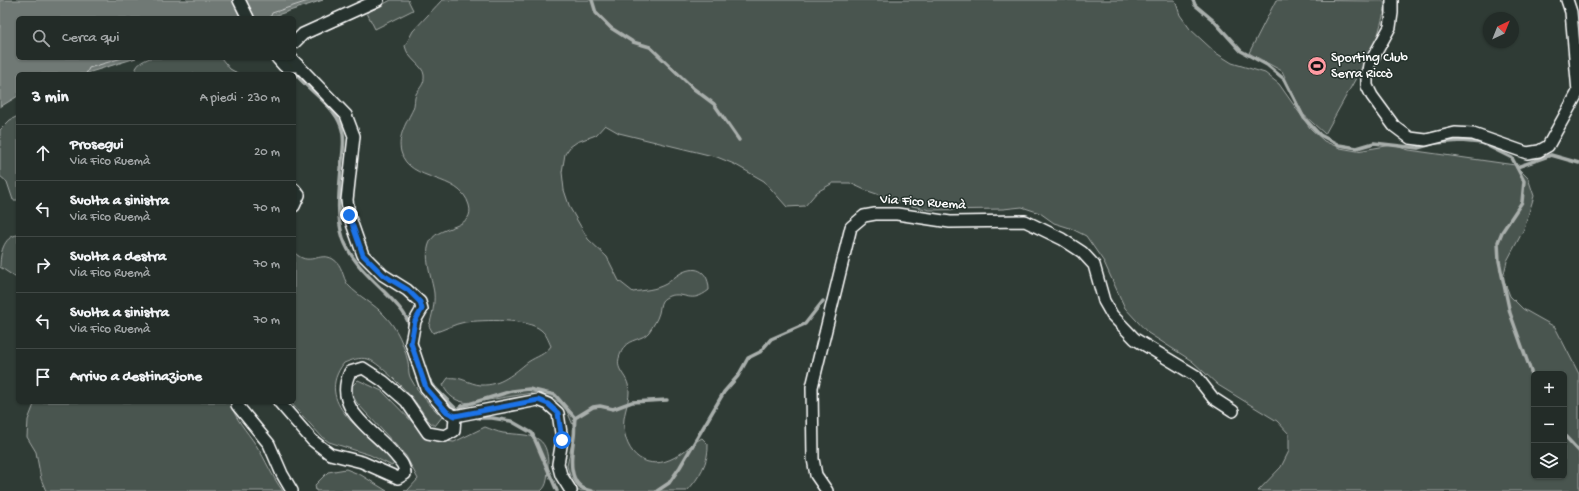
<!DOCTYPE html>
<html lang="it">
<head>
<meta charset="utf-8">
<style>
	body { margin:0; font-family:"Gochi Hand",sans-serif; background:#2f3834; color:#f1f3f6 }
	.controls { position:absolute; right:12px; bottom:12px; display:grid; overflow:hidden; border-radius:6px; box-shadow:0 1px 3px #0004 }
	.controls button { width:36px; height:36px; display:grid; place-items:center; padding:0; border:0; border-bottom:1px solid #404845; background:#232c28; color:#f1f3f6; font:20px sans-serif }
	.compass { position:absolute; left:1483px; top:12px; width:36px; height:36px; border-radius:50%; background:#232c28; box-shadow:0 1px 3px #0004; rotate:43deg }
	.stop { position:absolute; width:12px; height:12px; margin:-9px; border:3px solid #1a73e8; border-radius:50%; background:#fff }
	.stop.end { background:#1a73e8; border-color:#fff; box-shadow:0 1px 4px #0008 }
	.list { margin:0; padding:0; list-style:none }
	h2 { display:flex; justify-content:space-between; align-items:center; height:52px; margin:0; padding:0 16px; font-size:17px }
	h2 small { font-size:13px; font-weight:400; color:#a3a7a8 }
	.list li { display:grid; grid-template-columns:26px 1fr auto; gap:12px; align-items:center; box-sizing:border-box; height:56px; padding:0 16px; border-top:1px solid #404845 }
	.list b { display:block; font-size:15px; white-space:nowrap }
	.list p { margin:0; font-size:13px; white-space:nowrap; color:#a3a7a8 }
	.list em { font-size:13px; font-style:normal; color:#a3a7a8 }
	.icon { flex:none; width:22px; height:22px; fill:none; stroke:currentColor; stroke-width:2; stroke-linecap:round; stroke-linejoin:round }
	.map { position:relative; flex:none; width:1579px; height:491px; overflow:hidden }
	.search { position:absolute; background:#232c28; box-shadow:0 1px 3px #0004; left:16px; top:16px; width:280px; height:44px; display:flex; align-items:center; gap:10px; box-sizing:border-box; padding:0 14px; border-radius:6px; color:#a3a7a8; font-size:15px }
	.panel { position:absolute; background:#232c28; box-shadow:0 1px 3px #0004; left:16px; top:72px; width:280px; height:332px; border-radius:6px }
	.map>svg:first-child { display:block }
	.green { fill:#4a544f; stroke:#a4aaa7; fill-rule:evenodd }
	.water { fill:#707975; stroke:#a9afac }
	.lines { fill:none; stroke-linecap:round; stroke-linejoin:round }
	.shore { stroke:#c6c9c8; stroke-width:1 }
	.stream { stroke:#a9afac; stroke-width:3.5 }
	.minor-casing { stroke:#fff; stroke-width:14 }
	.minor { stroke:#26332d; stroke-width:11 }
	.route { stroke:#1a73e8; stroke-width:5 }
	.labels { text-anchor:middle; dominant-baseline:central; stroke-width:3; stroke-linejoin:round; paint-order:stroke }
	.poi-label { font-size:14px; fill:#fff; stroke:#26332d; text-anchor:start }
	.street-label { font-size:14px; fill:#fff; stroke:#26332d }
</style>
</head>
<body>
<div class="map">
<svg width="1579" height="491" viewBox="0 0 1579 491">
	<rect width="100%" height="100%" fill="#2f3b35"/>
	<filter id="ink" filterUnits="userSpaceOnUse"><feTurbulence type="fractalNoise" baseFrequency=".025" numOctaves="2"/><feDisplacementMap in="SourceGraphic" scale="8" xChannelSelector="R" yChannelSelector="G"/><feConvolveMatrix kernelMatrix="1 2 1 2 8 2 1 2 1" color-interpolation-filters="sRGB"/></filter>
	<g filter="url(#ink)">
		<!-- green -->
		<g class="green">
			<path d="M391,0H408L413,10L375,29L367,13Z"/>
			<path d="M442,0H1175L1180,15L1190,29L1216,53L1232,63L1265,73L1279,84L1310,128L1324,141L1340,148L1357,151L1392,145L1409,150L1515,165L1528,178L1534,196L1524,229L1507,261L1503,278L1510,296L1523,309L1555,327L1579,374V491H1258L1281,467L1289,451V434L1277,421L1218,385L1192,361L1148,333L1125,308L1104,262L1086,236L1070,228L1054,223L1040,213L1022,207L1003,209L930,210L912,206L865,190L850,183H833L817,192L805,206L787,207L764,181L734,164L717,157L619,133L605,125L596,135L577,142L570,147L565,154L562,172L564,190L570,208L588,239L607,257L619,281L633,292C645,290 655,290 666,284C671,281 675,276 681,273C698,264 709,273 709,290C690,305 686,291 669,296C667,297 663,299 662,301C660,304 660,309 659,313C657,320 653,326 649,332C643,340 629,339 624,347C609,372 629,371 629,392C629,404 622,416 624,428C627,460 653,473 680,454C688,449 693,442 702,438L708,444C709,462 699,478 687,491H575L567,466L574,433L573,425L566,409L561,403L538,392L470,403C457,402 448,397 443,385L448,378C461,376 469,384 481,385C501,386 514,373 528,362C537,356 545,355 551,346C548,340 547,335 541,330C527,318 484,320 465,322C454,324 444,330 433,333L429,326C432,316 435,304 434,293C432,278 422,255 431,240C440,225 476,229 469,205C460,173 409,183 401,152C397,136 407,122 413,109C415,104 414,99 416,94C420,87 425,84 424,75C423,65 408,60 405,46L413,31ZM1534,374H1564V476H1534Z"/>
			<path d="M1276,0L1384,1L1385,9L1376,42L1325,134L1303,114L1282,71L1249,53Z"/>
			<path d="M150,58H221L230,69L239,74H135C135,65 142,61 150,58Z"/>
			<path d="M18,116V200H13L7,182L0,176V130L10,120Z"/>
			<path d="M18,235V279L0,267C0,255 3,236 18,235Z"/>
			<path d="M294,252C309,268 319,251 333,259C343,265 342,277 348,285C359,297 375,304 385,316C397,328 404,345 408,362C409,368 408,374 411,379C419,394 431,406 442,417L435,426C427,421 425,415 419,407C412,396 380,363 368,359C359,357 352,360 344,363C313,403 365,432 391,456L394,463L392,466L370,455L329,442L322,437L290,402H294Z"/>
			<path d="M358,380L382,391L429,439L454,442L485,427C491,429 497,432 503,433C531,436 549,432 548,468C547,478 548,485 541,491H404H407L418,479L406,456L357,403L353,396L351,387Z"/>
			<path d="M35,402H230C235,419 246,430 256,445C266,460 272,477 283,491H46L41,479L36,452L27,437L28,420Z"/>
			<path d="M346,469L361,475L387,491H316L315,485L328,472Z"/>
		</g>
		<!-- water -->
		<path class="water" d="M0,0H323L268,18H18V58H136L84,74H18V96L0,107Z"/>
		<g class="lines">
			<!-- shore -->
			<g class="shore">
				<path d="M270,18L272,13L311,0"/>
				<path d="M86,74L89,68L122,58"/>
			</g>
			<!-- stream -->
			<g class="stream">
				<path d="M592,0L596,13L611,28L633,42L650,47L694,89L714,104L739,140"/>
				<path d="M1193,0L1195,5L1214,21L1241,51L1267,65L1284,79L1304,118L1320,135L1339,145L1357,148L1374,143L1418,148L1435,143L1461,141L1482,143L1512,158L1524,181L1522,202L1502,232L1498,242L1499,261L1510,313L1534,380"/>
				<path d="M292,69C305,89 333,103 341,126C346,139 342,156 341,169C339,192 336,216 343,238C353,268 384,288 402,311C406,316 408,322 411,328"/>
				<path d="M1517,167L1551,155L1579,163"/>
				<path d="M426,375L435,388L457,410L461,412"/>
				<path d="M457,410L462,406L512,391L529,389L555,395L575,418C574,424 575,431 574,437C571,455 566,488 592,491"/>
				<path d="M473,416L479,418H492L511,421L532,433L557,491"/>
				<path d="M575,418L593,407L600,406L613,409L632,402L667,400"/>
				<path d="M1564,435L1579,451"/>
				<path d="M657,491L669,483L680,467L724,392L738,376L748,358L760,352L771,339L805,324L823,301"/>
			</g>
			<defs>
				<g id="minor">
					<path d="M239,0L248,18"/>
					<path d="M1392,0V13L1390,27L1369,65L1367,77V86L1372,96L1394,126L1410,138L1426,140L1455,133L1473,134L1527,153L1539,151L1548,146L1578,92L1571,12L1567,0"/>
					<path d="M294,43L303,34L378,0"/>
					<path d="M277,58L284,66H299"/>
					<path d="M291,58L346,115L354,136L347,200L349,215L363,255L383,275L407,290L420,302L422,309L415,321L411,343L426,388L447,412L455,416L538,400L548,404L558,413L562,440L558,464L561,475L571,491"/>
					<path d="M294,189L299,195L294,206"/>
					<path d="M237,402V405L269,444L282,474L292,491"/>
					<path d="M279,402L312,440L330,454L362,462L398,478L405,474C405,465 400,461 394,454C373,429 332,409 350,372L363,368L383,381L406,401L428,433L445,436L454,431L455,416"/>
					<path d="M827,491L816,475L813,459L812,387L851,227L864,216L875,214H897L950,222L1025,221L1062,239L1082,252L1094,265L1104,301L1112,315L1135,339L1196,376L1213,398L1233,411"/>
				</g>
			</defs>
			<!-- minor casing -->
			<use href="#minor" class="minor-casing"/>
			<!-- minor -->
			<use href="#minor" class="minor"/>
		</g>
	</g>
	<g class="lines" filter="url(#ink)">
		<!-- route -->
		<path class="route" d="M349,215L363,255L383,275L408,290L420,302L422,309L415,321L411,343L426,388L447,412L455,416L538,400L548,404L558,413L562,440"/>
	</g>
	<!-- icons -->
	<defs>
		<symbol id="stadium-disc" viewBox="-11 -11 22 22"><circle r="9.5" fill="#ff9aa2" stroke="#26332d"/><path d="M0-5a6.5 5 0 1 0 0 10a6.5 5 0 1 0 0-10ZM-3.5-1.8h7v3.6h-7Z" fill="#111"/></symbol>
	</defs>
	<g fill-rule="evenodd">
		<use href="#stadium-disc" x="1306" y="55" width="22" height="22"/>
	</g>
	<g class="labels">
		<!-- poi labels -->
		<g class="poi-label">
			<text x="1331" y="58">Sporting Club<tspan x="1331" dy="16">Serra Riccò</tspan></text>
		</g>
		<!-- street labels -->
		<g class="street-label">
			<text transform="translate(923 203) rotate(4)">Via Fico Ruemà</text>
		</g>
	</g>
</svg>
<div class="controls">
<button>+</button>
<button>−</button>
<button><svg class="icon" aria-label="layers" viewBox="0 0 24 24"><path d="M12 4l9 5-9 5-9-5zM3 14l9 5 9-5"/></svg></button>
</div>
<svg class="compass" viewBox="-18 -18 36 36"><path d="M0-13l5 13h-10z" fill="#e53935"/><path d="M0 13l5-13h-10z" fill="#a3a7a8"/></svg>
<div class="stop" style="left:562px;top:440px"></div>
<div class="stop end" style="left:349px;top:215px"></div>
<div class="search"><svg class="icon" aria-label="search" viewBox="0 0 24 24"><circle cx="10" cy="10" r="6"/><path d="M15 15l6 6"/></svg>Cerca qui</div>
<section class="panel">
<h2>3 min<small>A piedi · 230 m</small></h2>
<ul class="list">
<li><svg class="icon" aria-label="ahead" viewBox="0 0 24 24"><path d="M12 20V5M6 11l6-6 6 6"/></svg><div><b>Prosegui</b><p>Via Fico Ruemà</p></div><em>20 m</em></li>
<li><svg class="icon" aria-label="left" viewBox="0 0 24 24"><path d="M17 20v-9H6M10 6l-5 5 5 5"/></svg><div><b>Svolta a sinistra</b><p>Via Fico Ruemà</p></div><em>70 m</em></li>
<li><svg class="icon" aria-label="right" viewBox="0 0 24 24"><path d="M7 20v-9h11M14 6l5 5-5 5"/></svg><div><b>Svolta a destra</b><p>Via Fico Ruemà</p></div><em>70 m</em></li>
<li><svg class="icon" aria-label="left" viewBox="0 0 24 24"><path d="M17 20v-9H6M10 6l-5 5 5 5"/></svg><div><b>Svolta a sinistra</b><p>Via Fico Ruemà</p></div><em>70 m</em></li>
<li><svg class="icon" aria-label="arrive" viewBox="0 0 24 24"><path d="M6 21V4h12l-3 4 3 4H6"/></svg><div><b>Arrivo a destinazione</b></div></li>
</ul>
</section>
</div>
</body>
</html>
